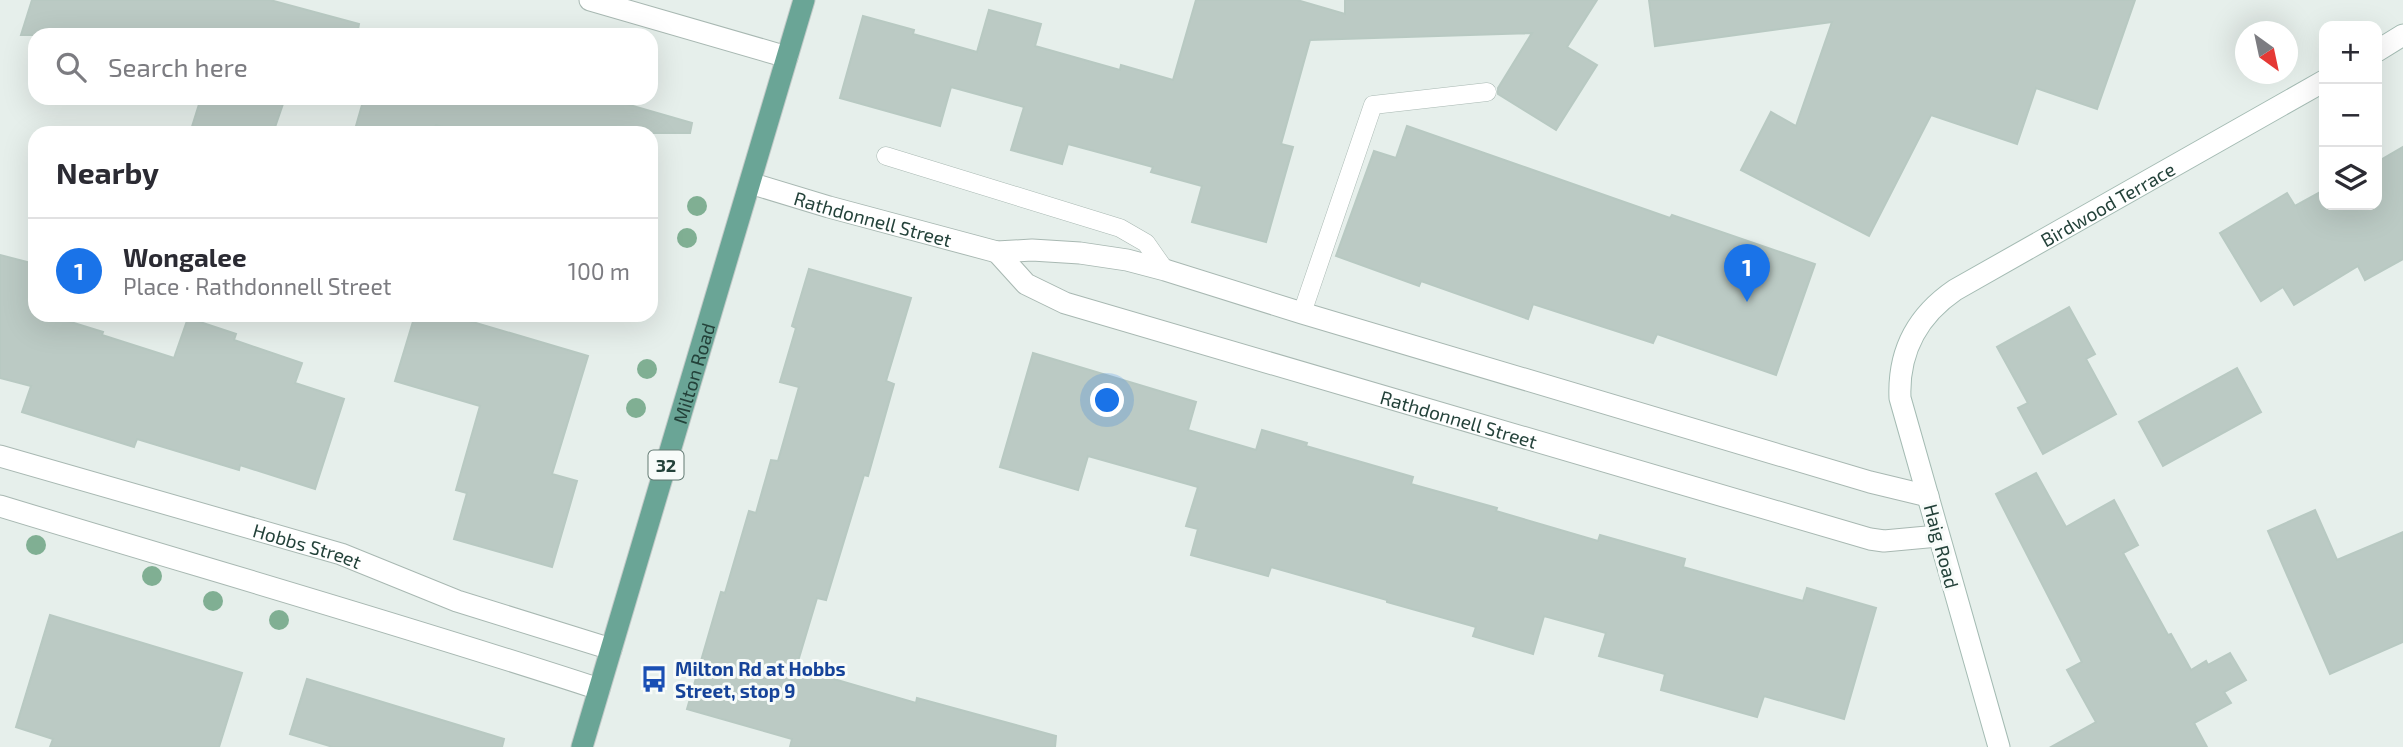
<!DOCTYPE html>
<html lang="en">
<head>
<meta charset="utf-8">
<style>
	body { margin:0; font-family:"Exo 2",sans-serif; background:#f2f2f3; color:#2b2b33 }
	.controls { position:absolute; right:21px; top:21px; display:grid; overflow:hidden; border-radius:14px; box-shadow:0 7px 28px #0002 }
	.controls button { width:63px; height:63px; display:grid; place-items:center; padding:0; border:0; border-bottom:2px solid #e1e1e2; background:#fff; color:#2b2b33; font:35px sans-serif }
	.compass { position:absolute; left:2235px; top:21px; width:63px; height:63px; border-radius:50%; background:#fff; box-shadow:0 7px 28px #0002; rotate:147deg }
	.you { position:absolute; left:1108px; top:401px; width:24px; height:24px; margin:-18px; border:5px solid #fff; border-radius:50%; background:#1a73e8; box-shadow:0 0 0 10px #1a73e833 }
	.badge { display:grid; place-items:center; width:46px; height:46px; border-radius:50%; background:#1a73e8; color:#fff; font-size:23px; font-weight:700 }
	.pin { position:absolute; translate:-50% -58px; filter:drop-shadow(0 2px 4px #0008) }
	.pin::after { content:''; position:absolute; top:37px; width:24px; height:21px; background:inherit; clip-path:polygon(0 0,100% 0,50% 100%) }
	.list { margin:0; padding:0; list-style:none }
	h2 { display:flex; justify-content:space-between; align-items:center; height:91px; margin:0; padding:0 28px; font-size:30px }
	h2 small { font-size:23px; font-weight:400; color:#7c7c81 }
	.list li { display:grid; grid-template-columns:46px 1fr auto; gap:21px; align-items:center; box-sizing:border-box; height:105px; padding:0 28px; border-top:2px solid #e1e1e2 }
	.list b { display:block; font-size:26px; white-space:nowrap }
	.list p { margin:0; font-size:23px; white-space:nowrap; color:#7c7c81 }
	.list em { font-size:23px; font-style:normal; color:#7c7c81 }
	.icon { flex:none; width:38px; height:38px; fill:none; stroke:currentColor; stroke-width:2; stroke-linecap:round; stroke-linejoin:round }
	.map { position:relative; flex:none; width:2403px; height:747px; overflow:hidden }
	.search { position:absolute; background:#fff; box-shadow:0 7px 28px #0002; left:28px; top:28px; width:630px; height:77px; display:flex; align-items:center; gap:18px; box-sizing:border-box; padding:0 24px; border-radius:21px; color:#7c7c81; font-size:26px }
	.panel { position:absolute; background:#fff; box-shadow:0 7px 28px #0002; left:28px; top:126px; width:630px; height:196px; border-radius:21px }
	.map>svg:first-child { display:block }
	.building { fill:#bbcac4; stroke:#b8c9c2; stroke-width:2 }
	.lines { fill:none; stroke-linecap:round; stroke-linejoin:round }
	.lane-casing { stroke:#a8b8b2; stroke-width:19 }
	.street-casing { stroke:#a8b8b2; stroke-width:23 }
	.secondary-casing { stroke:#a4bbb3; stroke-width:23 }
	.primary-casing { stroke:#c2cac8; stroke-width:23 }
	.lane { stroke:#fff; stroke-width:18 }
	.street { stroke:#fff; stroke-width:21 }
	.secondary { stroke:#fff; stroke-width:21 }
	.primary { stroke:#6aa596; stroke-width:21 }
	.tree { fill:#80af93 }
	.labels { text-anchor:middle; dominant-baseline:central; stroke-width:6; stroke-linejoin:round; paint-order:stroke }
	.shield { fill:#f7fbf9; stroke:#637a73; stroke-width:2 }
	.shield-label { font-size:18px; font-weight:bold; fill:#24423a }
	.street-label { font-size:19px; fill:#24423a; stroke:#f7fbf9 }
	.transit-label { font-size:19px; font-weight:bold; fill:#164399; stroke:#f7fbf9; text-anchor:start }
</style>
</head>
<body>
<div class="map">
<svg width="2403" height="747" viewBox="0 0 2403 747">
	<rect width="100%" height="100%" fill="#e6efeb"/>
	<!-- building -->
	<g class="building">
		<path d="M32,0H270L359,24L357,35H21Z"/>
		<path d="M1196,0H1297L1345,14V0H1597L1567,47L1597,65L1556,130L1498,94V88L1532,33L1310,40L1281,144L1293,147L1266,242L1192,222L1202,186L1151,172L1153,167L1068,144L1062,164L1011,150L1024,107L951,87L940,126L840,98L863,16L914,30L913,34L977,52L989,10L1041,24L1035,46L1120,70L1121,65L1173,80Z"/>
		<path d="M1649,0H2135L2097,109L2036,88L2017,144L1931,115L1869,236L1741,170L1771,112L1796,126L1832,22L1655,46Z"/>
		<path d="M201,98H285L273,133H190Z"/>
		<path d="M364,98H627L626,104L692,123L690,133H462L436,125L434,133H354Z"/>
		<path d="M1407,126L1670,218L1672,215L1815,264L1776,375L1657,334L1653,343L1533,304L1528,319L1421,281L1419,286L1336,256L1374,151L1396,158Z"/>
		<path d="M2403,147V259L2365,280L2358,266L2294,305L2283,287L2261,301L2220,233L2287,193L2295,206L2324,190V205H2377V162Z"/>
		<path d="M0,255L35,264V315H48L103,332L102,335L174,358L188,318L236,334L234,340L302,363L295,383L344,399L315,489L240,465L239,470L137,439L134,447L22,412L31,386L0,378Z"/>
		<path d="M809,269L911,298L886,381L894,384L868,476L864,475L826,600L817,598L796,668L916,703L917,698L1056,736L1055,747H790L792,739L687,709L721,592L725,593L749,511L756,513L771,460L778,461L799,387L780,382L796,328L792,326Z"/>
		<path d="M2069,307L2095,354L2086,359L2116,414L2043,454L2018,408L2028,403L1997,347Z"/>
		<path d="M415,315H449L588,356L552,474L577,481L552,567L454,539L467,493L456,490L480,406L395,381Z"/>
		<path d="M1033,353L1196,402L1188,430L1256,450L1262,430L1307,443L1306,446L1413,477L1411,484L1497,508L1496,511L1598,541L1600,535L1685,559L1683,567L1803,601L1807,588L1876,608L1844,719L1764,696L1757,717L1661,690L1665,674L1599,656L1606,633L1544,616L1533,654L1473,636L1476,627L1387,602V600L1271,567L1268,576L1191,555L1198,529L1186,526L1198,487L1088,456L1078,490L1000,467Z"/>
		<path d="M2237,368L2261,412L2163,466L2139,422Z"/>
		<path d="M2036,473L2066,527L2114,500L2138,545L2123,553L2168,635L2171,634L2191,670L2206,661L2208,665L2230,653L2246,680L2224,692L2231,703L2194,723L2207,747H2051L2096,722L2067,670L2082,662L1996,494Z"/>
		<path d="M2315,510L2337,560L2403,532V642L2330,674L2268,531Z"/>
		<path d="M50,615L242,673L219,747H50L53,739L16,727Z"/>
		<path d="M307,679L504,739L502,747H333L290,734Z"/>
	</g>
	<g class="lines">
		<defs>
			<g id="lane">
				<path d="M886,156L1120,228L1146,243L1165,270"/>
				<path d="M1302,313L1373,105L1487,92"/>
			</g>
			<g id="street">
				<path d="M590,0L787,57"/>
				<path id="s1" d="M750,183L829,207L997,252L1032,250L1080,253L1127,260L1165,270L1302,313L1870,482L1928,496"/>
				<path id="s2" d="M997,252L1026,284L1065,303L1870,539L1884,541L1938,536"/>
				<path id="s3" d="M0,456L341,554L457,601L611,649"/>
				<path d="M0,506C200,567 401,624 599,689"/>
			</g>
			<g id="secondary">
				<path d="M2377,51L2403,35"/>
				<path id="s4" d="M1999,747L1900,398C1898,351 1917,316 1955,290L2324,81"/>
			</g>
			<g id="primary">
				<path id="s5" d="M582,747L804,0"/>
			</g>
		</defs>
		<!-- lane casing -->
		<use href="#lane" class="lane-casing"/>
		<!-- street casing -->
		<use href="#street" class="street-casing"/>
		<!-- secondary casing -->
		<use href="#secondary" class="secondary-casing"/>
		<!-- primary casing -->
		<use href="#primary" class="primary-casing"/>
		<!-- lane -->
		<use href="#lane" class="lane"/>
		<!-- street -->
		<use href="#street" class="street"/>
		<!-- secondary -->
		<use href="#secondary" class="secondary"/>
		<!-- primary -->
		<use href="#primary" class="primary"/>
	</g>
	<!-- trees -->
	<g class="tree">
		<circle cx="697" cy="206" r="10"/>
		<circle cx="687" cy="238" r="10"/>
		<circle cx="647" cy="369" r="10"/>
		<circle cx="636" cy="408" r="10"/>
		<circle cx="36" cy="545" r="10"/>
		<circle cx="152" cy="576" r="10"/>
		<circle cx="213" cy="601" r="10"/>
		<circle cx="279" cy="620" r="10"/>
	</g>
	<!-- icons -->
	<defs>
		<symbol id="bus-bare" viewBox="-9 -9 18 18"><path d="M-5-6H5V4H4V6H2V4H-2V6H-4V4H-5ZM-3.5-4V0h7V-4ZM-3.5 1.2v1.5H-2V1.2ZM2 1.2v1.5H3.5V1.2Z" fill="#1a4fb4" stroke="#f7fbf9" stroke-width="2.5" paint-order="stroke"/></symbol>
	</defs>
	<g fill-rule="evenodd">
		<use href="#bus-bare" x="635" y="660" width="38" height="38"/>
	</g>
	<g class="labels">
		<!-- shield labels -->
		<rect class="shield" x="648.5" y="450.5" width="35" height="29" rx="5"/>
		<g class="shield-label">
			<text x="666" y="465">32</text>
		</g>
		<!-- street labels -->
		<g class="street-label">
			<text stroke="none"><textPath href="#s4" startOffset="665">Birdwood Terrace</textPath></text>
			<text stroke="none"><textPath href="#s1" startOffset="128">Rathdonnell Street</textPath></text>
			<text stroke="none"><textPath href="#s5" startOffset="390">Milton Road</textPath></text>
			<text stroke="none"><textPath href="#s2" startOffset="497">Rathdonnell Street</textPath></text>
			<text stroke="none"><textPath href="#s3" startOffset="320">Hobbs Street</textPath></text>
			<text transform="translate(1942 546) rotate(75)">Haig Road</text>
		</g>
		<!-- transit labels -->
		<g class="transit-label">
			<text x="675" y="668">Milton Rd at Hobbs<tspan x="675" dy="22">Street, stop 9</tspan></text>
		</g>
	</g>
</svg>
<div class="controls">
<button>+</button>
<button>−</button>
<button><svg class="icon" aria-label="layers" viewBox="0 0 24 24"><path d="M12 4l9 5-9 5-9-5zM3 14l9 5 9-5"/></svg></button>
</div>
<svg class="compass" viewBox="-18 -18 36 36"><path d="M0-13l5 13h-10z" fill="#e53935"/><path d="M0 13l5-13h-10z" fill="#7c7c81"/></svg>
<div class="you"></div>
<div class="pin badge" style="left:1747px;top:302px">1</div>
<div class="search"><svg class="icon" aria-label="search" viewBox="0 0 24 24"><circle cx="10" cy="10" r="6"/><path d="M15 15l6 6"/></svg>Search here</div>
<section class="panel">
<h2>Nearby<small></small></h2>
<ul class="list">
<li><span class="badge">1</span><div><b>Wongalee</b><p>Place · Rathdonnell Street</p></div><em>100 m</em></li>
</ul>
</section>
</div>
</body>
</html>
